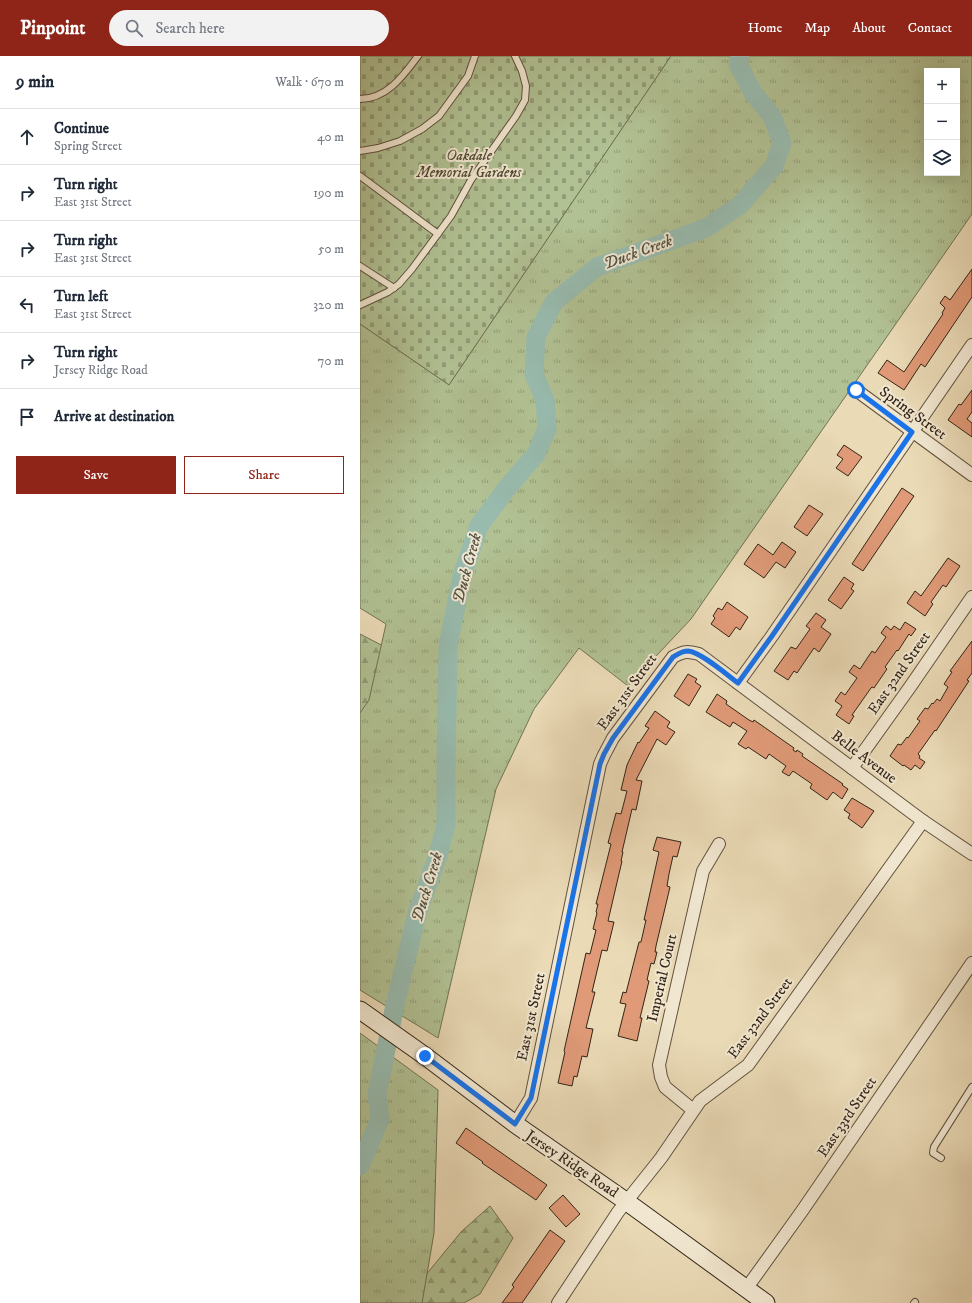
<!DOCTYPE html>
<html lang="en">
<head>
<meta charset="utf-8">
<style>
	body { margin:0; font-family:"IM FELL DW Pica",serif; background:#f2f2f3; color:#1f2937 }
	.controls { position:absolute; right:12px; top:12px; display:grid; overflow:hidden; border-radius:0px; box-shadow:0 4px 16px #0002 }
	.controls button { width:36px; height:36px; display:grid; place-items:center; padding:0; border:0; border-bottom:1px solid #e0e1e3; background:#fff; color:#1f2937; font:20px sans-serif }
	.stop { position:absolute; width:12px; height:12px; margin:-9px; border:3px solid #1a73e8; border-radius:50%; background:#fff }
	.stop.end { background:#1a73e8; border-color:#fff; box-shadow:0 1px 4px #0008 }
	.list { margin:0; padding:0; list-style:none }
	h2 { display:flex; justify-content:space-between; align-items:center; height:52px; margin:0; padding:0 16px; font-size:17px }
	h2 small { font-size:13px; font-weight:400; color:#747a83 }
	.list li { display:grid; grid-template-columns:26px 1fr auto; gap:12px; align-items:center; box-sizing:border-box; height:56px; padding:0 16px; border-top:1px solid #e0e1e3 }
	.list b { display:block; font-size:15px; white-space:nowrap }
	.list p { margin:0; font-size:13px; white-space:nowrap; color:#747a83 }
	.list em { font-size:13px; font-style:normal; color:#747a83 }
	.actions { display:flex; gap:8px; padding:12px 16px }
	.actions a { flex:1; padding:9px 0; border:1px solid #8f2418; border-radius:0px; text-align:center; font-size:14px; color:#8f2418 }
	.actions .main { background:#8f2418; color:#fff }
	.icon { flex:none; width:22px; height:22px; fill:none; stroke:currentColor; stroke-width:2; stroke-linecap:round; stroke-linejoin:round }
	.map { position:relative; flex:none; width:612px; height:1247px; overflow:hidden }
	header { display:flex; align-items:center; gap:24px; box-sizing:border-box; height:56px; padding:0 20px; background:#8f2418; color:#fff }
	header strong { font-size:19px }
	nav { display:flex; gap:22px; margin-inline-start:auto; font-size:14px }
	.search { width:280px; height:36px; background:#f2f2f3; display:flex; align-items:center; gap:10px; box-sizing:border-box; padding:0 14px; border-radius:22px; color:#747a83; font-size:15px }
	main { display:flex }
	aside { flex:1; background:#fff }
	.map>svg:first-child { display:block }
	.forest { fill:url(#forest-firs); stroke:#727255 }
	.cemetery { fill:url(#cemetery-stones); stroke:#727255 }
	.park { fill:url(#park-tufts); stroke:#727255; fill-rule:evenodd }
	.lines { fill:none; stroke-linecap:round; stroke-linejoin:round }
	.river { stroke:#98bbae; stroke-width:19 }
	.building { fill:#e09a77; stroke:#332417 }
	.lane-casing { stroke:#61523f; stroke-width:8 }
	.street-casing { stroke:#61523f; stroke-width:14 }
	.secondary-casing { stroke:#332417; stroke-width:19 }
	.lane { stroke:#f1e7d0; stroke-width:6 }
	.street { stroke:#f1e7d0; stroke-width:12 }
	.secondary { stroke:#f1e7d0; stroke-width:17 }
	.route { stroke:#1a73e8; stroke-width:5 }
	.labels { text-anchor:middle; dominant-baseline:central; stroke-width:4; stroke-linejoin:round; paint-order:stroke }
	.park-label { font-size:15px; font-style:italic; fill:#524b36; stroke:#f1e7d0 }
	.street-label { font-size:15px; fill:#332417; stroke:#f1e7d0 }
	.water-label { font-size:16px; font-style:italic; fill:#515144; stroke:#f1e7d0 }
</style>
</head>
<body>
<header>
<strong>Pinpoint</strong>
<div class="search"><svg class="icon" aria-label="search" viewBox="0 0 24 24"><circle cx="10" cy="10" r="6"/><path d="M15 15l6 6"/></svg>Search here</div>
<nav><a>Home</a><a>Map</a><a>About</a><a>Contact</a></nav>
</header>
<main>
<aside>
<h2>9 min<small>Walk · 670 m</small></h2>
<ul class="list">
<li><svg class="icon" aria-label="ahead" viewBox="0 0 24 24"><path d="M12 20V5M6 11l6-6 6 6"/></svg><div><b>Continue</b><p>Spring Street</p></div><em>40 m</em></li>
<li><svg class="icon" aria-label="right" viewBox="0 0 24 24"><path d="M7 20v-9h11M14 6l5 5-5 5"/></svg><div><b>Turn right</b><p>East 31st Street</p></div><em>190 m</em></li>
<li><svg class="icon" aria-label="right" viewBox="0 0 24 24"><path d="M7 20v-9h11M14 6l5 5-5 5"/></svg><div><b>Turn right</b><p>East 31st Street</p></div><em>50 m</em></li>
<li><svg class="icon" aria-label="left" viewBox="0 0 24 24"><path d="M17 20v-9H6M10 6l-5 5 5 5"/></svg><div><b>Turn left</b><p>East 31st Street</p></div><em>320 m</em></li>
<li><svg class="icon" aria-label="right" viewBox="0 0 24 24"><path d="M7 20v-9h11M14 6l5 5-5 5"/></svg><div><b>Turn right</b><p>Jersey Ridge Road</p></div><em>70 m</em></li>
<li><svg class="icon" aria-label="arrive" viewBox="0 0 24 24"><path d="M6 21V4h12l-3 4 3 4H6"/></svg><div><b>Arrive at destination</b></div></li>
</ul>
<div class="actions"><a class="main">Save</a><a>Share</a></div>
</aside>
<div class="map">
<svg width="612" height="1247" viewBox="0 0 612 1247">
	<defs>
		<pattern id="forest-firs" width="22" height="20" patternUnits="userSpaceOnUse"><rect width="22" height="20" fill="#b1c193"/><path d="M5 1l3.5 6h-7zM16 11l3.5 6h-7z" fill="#919d77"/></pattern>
		<pattern id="cemetery-stones" width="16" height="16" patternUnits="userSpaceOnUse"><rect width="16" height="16" fill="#b1c193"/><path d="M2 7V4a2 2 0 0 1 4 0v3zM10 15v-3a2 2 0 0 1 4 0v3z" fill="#919d77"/></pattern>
		<pattern id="park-tufts" width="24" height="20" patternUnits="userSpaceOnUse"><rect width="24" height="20" fill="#b1c193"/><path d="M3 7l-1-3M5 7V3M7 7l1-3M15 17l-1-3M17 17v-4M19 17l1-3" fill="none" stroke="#919d77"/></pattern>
	</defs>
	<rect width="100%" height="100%" fill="#eadab6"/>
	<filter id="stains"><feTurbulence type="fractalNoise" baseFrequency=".005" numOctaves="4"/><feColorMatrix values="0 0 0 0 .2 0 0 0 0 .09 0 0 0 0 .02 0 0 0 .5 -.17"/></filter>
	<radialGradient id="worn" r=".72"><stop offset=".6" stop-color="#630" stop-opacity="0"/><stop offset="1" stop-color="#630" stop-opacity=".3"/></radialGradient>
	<!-- forest -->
	<g class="forest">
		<path d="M0,578L29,593L0,679Z"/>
		<path d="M130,1150L153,1182L120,1238L104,1247H6L51,1237L101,1176Z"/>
	</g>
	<!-- cemetery -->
	<path class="cemetery" d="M0,0H311L89,329L0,268Z"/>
	<!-- park -->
	<g class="park">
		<path d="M311,0H612V158L331,563L268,630L219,592L174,653L136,733L78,982L0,934V657L9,644L26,568L0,552V268L89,329ZM567,15H597V117H567Z"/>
		<path d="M0,977L78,1034L74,1177L62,1247H0Z"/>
	</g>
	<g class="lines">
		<!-- river -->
		<path class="river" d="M0,1110L20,1063L17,1038L35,949L57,858L78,799L86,769V713L88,590L102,520L119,470L147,432L176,398L187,373L185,344L174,318L176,281L194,246L237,211L346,172L380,149L414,110L422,87L412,60L393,37L378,8L380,0"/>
	</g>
	<!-- building -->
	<g class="building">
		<path d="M612,213V241L565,311L561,308L544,334L518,317L527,304L544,316L583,258L582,257L585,252L580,247L585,240L590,244Z"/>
		<path d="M612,334V356L607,363L612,367V381L588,364L599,348L601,349Z"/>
		<path d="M484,389L502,401L488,420L476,412L483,403L477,399Z"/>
		<path d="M542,432L554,440L503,515L492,508Z"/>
		<path d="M449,449L463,458L447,480L434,471Z"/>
		<path d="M422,486L436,496L425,512L416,506L404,522L384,508L398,488L413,499Z"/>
		<path d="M588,502L600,510L586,531L583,529L571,546L573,548L565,560L547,547L555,535L561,540Z"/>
		<path d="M484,521L494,528L491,533L494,535L481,553L468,544Z"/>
		<path d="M367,546L388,561L380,574L376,571L369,581L351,568L355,562L353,560L358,552L362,554Z"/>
		<path d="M456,557L466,564L461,571L471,578L459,596L454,592L437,617L434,615L428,624L414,615L431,591L436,593L450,573L446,570Z"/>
		<path d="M545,566L556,573L551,580L549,578L538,595L537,594L525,611L527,613L516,629L514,632L512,631L511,632L492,659L494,660L489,668L476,659L482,650L475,645L481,636L485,639L497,622L489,616L494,609L500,613L512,595L515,597L526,581L521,577L526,570L531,574L534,570L540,574Z"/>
		<path d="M612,585V617L607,624L609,625L576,675L575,674L558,698L560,700L559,702L565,706L560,713L555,709L551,714L544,709L543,710L530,700L538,688L541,689L547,681L548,682L560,665L557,663L565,652L568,653L572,647L573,648L577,643L580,645L588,631L584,628L592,616L590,615Z"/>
		<path d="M328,618L337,623L335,626L341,630L329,650L314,640Z"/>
		<path d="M357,638L367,645L366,648L389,664L393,666L394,664L434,692L433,694L436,696L437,694L443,698L442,700L483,728L482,729L488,733L482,743L473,736L467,744L450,732L452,728L433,715L429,720L422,716L426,710L409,698L406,703L388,691L386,693L378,688L387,675L373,666L370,671L346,656Z"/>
		<path d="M295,655L310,666L307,671L315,676L306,689L297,683L276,724L282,725L276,754L272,753L262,796H263L261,805H262L248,865L254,866L247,895L242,894L232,936H235L226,972L233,973L227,1001L222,1000L217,1021L214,1020L212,1030L198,1027L205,996L204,995L226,897L230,898L236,874L233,873L237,857L236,856L238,848H236L251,788L248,787L256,757L261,758L267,735L261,734L267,709L278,686L279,687L289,672L285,670Z"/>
		<path d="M492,742L514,755L502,772L488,762L490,758L484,754Z"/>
		<path d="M297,781L321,786L317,801L313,800L309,818L307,830L310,831L296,890L295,896H297L294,908L291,907L287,924L289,925L280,962H282L277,985L258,980L266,948L260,947L263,936L266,937L279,886H281L286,864H284L299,796L293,794Z"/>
		<path d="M106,1072L187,1129L176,1144L122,1107L123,1106L96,1087Z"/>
		<path d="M203,1139L220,1158L206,1171L189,1152Z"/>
		<path d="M190,1174L205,1185L162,1247H142L154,1231L152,1229Z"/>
	</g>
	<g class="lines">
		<defs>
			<g id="lane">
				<path d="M0,43C27,43 43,20 58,0"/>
				<path d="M0,95L18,92L40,85L62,73L79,60L108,20L115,0"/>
				<path d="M0,120L78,178"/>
				<path d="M0,210L34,232"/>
				<path d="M0,249L28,236L39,228L52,213L91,160L111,124L156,60L165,44L166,30L162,15L155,0"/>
				<path d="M581,1102L573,1097L574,1091L612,1031"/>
				<path d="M554,1247L555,1246"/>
			</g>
			<g id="street">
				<path d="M496,334L612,419"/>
				<path d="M378,627L412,580L612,289"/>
				<path d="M492,712L550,631L612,541"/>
				<path d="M333,1054L305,1031L301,1021L299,1009L343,815L359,788"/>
				<path d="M155,1068L171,1042L240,708L244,699L253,682L313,601C324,595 327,595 339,598L563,765L612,798"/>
				<path d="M386,1233L442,1155L612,907"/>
				<path d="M198,1247L258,1156L301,1102L340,1045L388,1009L563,765"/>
			</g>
			<path id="secondary" d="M0,954L65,1000L155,1068L267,1146L406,1247"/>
		</defs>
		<!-- lane casing -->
		<use href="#lane" class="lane-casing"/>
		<!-- street casing -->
		<use href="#street" class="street-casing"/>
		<!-- secondary casing -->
		<use href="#secondary" class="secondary-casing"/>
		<!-- lane -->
		<use href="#lane" class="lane"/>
		<!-- street -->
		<use href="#street" class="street"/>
		<!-- secondary -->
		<use href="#secondary" class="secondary"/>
	</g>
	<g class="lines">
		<!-- route -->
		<path class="route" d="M65,1000L155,1068L171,1042L240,708L244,698L253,682L313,601C318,598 322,595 328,595C341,596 367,619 378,627L412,580L552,376L496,334"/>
	</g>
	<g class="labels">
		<!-- park labels -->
		<g class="park-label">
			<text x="109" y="99">Oakdale<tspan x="109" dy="17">Memorial Gardens</tspan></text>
		</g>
		<!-- street labels -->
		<g class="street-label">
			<text transform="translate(553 357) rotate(36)">Spring Street</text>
			<text transform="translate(539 617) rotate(-55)">East 32nd Street</text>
			<text transform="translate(267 636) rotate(-54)">East 31st Street</text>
			<text transform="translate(504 701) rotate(37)">Belle Avenue</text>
			<text transform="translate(302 922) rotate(-77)">Imperial Court</text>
			<text transform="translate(171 961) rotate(-78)">East 31st Street</text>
			<text transform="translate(400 962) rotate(-53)">East 32nd Street</text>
			<text transform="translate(487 1061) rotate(-56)">East 33rd Street</text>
			<text transform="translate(212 1108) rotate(34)">Jersey Ridge Road</text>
		</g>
		<!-- water labels -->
		<g class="water-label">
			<text transform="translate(278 196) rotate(-20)">Duck Creek</text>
			<text transform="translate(107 512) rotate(-75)">Duck Creek</text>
			<text transform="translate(67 831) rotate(-73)">Duck Creek</text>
		</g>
	</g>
	<rect width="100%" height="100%" filter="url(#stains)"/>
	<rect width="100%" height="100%" fill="url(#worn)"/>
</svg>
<div class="controls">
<button>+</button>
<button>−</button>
<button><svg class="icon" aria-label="layers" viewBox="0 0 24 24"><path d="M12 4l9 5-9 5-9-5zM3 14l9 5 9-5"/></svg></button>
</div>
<div class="stop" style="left:496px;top:334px"></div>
<div class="stop end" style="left:65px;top:1000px"></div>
</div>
</main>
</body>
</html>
